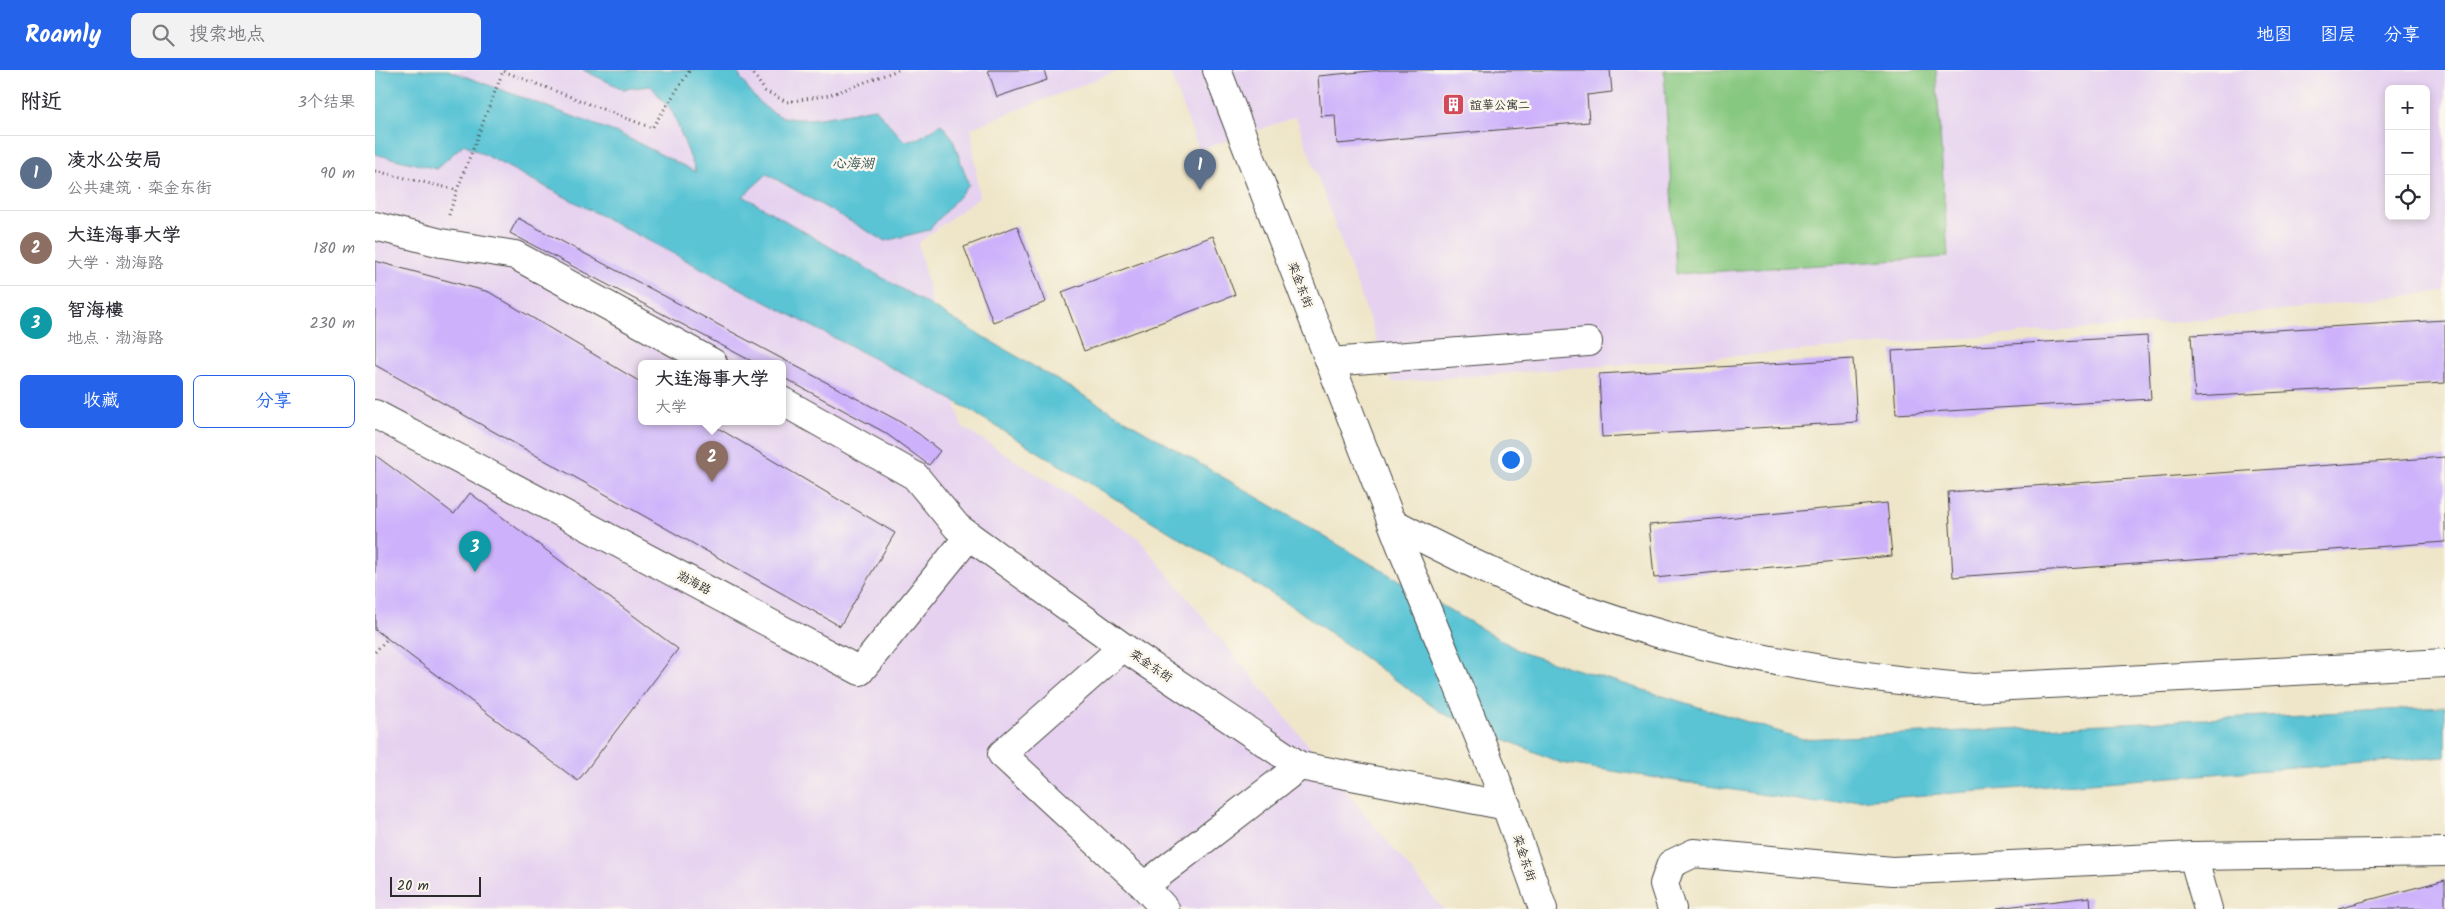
<!DOCTYPE html>
<html lang="zh">
<head>
<meta charset="utf-8">
<style>
	body { margin:0; font-family:Kalam,"LXGW WenKai TC",sans-serif; background:#f2f2f3; color:#2b2b33 }
	.controls { position:absolute; right:15px; top:15px; display:grid; overflow:hidden; border-radius:8px; box-shadow:0 2px 8px #0003 }
	.controls button { width:45px; height:45px; display:grid; place-items:center; padding:0; border:0; border-bottom:1px solid #e1e1e2; background:#fff; color:#2b2b33; font:25px sans-serif }
	.scale { position:absolute; left:15px; bottom:12px; width:91px; box-sizing:border-box; padding-left:5px; border:2px solid #2b2b2b; border-top:0; font-size:14px; line-height:18px; white-space:nowrap; color:#2b2b2b; -webkit-text-stroke:4px #fbf7ec; paint-order:stroke }
	.you { position:absolute; left:1135px; top:389px; width:18px; height:18px; margin:-12px; border:4px solid #fff; border-radius:50%; background:#1a73e8; box-shadow:0 0 0 8px #1a73e833 }
	.badge { display:grid; place-items:center; width:32px; height:32px; border-radius:50%; background:#2563eb; color:#fff; font-size:16px; font-weight:700 }
	.pin { position:absolute; translate:-50% -41px; filter:drop-shadow(0 1px 2px #0008) }
	.pin::after { content:''; position:absolute; top:26px; width:18px; height:15px; background:inherit; clip-path:polygon(0 0,100% 0,50% 100%) }
	.popup { position:absolute; left:263px; top:290px; width:148px; height:65px; box-sizing:border-box; display:grid; place-content:center; border-radius:8px; background:#fff; filter:drop-shadow(0 1px 4px #0005); font-size:16px; white-space:nowrap; color:#7c7c81 }
	.popup b { font-size:19px; color:#2b2b33 }
	.popup::after { content:''; position:absolute; left:50%; top:100%; margin-left:-10px; border:10px solid transparent; border-top-color:#fff }
	.list { margin:0; padding:0; list-style:none }
	h2 { display:flex; justify-content:space-between; align-items:center; height:65px; margin:0; padding:0 20px; font-size:21px }
	h2 small { font-size:16px; font-weight:400; color:#7c7c81 }
	.list li { display:grid; grid-template-columns:32px 1fr auto; gap:15px; align-items:center; box-sizing:border-box; height:75px; padding:0 20px; border-top:1px solid #e1e1e2 }
	.list b { display:block; font-size:19px; white-space:nowrap }
	.list p { margin:0; font-size:16px; white-space:nowrap; color:#7c7c81 }
	.list em { font-size:16px; font-style:normal; color:#7c7c81 }
	.actions { display:flex; gap:10px; padding:15px 20px }
	.actions a { flex:1; padding:11px 0; border:1px solid #2563eb; border-radius:8px; text-align:center; font-size:18px; color:#2563eb }
	.actions .main { background:#2563eb; color:#fff }
	.icon { flex:none; width:28px; height:28px; fill:none; stroke:currentColor; stroke-width:2; stroke-linecap:round; stroke-linejoin:round }
	.map { position:relative; flex:none; width:2070px; height:839px; overflow:hidden }
	header { display:flex; align-items:center; gap:30px; box-sizing:border-box; height:70px; padding:0 25px; background:#2563eb; color:#fff }
	header strong { font-size:24px }
	nav { display:flex; gap:28px; margin-inline-start:auto; font-size:18px }
	.search { width:350px; height:45px; background:#f2f2f3; display:flex; align-items:center; gap:12px; box-sizing:border-box; padding:0 18px; border-radius:8px; color:#7c7c81; font-size:19px }
	main { display:flex }
	aside { flex:1; background:#fff }
	.map>svg:first-child { display:block }
	.built { fill:#e6d2f0; fill-rule:evenodd }
	.green { fill:#87c880; stroke:#597a56 }
	.water { fill:#5ac4d5; stroke:#427880 }
	.building { fill:#cdb2fb }
	.lines { fill:none; stroke-linecap:round; stroke-linejoin:round }
	.minor-casing { stroke:#484743; stroke-width:30 }
	.path { stroke:#484743; stroke-width:3; stroke-dasharray:1 4; stroke-linecap:butt }
	.minor { stroke:#fff; stroke-width:28 }
	.labels { text-anchor:middle; dominant-baseline:central; stroke-width:5; stroke-linejoin:round; paint-order:stroke }
	.poi-label { font-size:12px; fill:#2b2b2b; stroke:#fbf7ec; text-anchor:start }
	.street-label { font-size:12px; fill:#2b2b2b; stroke:#fbf7ec }
	.water-label { font-size:14px; font-style:italic; fill:#39595e; stroke:#fbf7ec }
</style>
</head>
<body>
<header>
<strong>Roamly</strong>
<div class="search"><svg class="icon" aria-label="search" viewBox="0 0 24 24"><circle cx="10" cy="10" r="6"/><path d="M15 15l6 6"/></svg>搜索地点</div>
<nav><a>地图</a><a>图层</a><a>分享</a></nav>
</header>
<main>
<aside>
<h2>附近<small>3个结果</small></h2>
<ul class="list">
<li><span class="badge" style="background:#5c6f8a">1</span><div><b>凌水公安局</b><p>公共建筑 · 栾金东街</p></div><em>90 m</em></li>
<li><span class="badge" style="background:#8d6e63">2</span><div><b>大连海事大学</b><p>大学 · 渤海路</p></div><em>180 m</em></li>
<li><span class="badge" style="background:#0f9aa8">3</span><div><b>智海樓</b><p>地点 · 渤海路</p></div><em>230 m</em></li>
</ul>
<div class="actions"><a class="main">收藏</a><a>分享</a></div>
</aside>
<div class="map">
<svg width="2070" height="839" viewBox="0 0 2070 839">
	<rect width="100%" height="100%" fill="#fbf7ec"/>
	<filter id="ink" filterUnits="userSpaceOnUse"><feTurbulence type="fractalNoise" baseFrequency=".02" numOctaves="2"/><feDisplacementMap in="SourceGraphic" scale="10" xChannelSelector="R" yChannelSelector="G"/><feConvolveMatrix kernelMatrix="1 2 1 2 8 2 1 2 1" color-interpolation-filters="sRGB"/></filter>
	<filter id="wash" filterUnits="userSpaceOnUse"><feTurbulence type="fractalNoise" baseFrequency=".0096" numOctaves="4" result="noise"/><feDisplacementMap in="SourceGraphic" scale="20" xChannelSelector="R" yChannelSelector="G"/><feGaussianBlur stdDeviation="1.12" result="paint"/><feColorMatrix in="noise" values="0 0 0 0 0 0 0 0 0 0 0 0 0 0 0 0 0 1.4 0 .05"/><feComposite in="paint" operator="in"/></filter>
	<g filter="url(#wash)">
		<rect width="100%" height="100%" fill="#efe6c9"/>
		<!-- built -->
		<g class="built">
			<path d="M0,0H745L596,58L604,127L543,173L586,356L763,468L1068,839H0ZM267,293H407V351H267Z"/>
			<path d="M794,0H2070V221L1813,251L1017,312L921,47L824,80ZM2014,19H2051V146H2014Z"/>
		</g>
		<!-- green -->
		<path class="green" d="M1289,0H1561L1573,187L1301,204Z"/>
		<!-- water -->
		<path class="water" d="M0,0H73L245,64L321,102L298,43L276,16L248,19L208,0H361C370,16 384,37 403,45C427,56 474,42 500,38L529,71L544,68L566,54L577,67L594,115L554,160L510,171L392,104L368,126L1148,583L1428,669L2070,637V687L1442,733L1186,693L1067,643L923,540L578,330L89,74L61,99L0,84Z"/>
		<g id="blocks">
			<!-- building -->
			<g class="building">
				<path d="M613,0H669L672,10L622,27Z"/>
				<path d="M1006,0H1235L1237,22L1212,25L1214,52L962,74L960,45L946,46L943,6Z"/>
				<path d="M143,148L522,350L544,364L565,381L554,395L509,362L407,307V293H380L135,163Z"/>
				<path d="M642,156L671,232L618,252L589,177Z"/>
				<path d="M838,166L860,225L709,281L687,222Z"/>
				<path d="M0,191L114,222L267,313V351H331L520,463L465,556L0,295Z"/>
				<path d="M2070,250V313L1820,327L1816,265Z"/>
				<path d="M1772,266L1776,329L1521,344L1517,281Z"/>
				<path d="M1478,289L1482,352L1227,367L1224,304Z"/>
				<path d="M0,385L79,444L95,423L303,579L203,711L1,560L0,561Z"/>
				<path d="M2070,387V472L1578,507L1573,422Z"/>
				<path d="M1512,433L1517,486L1279,508L1274,455Z"/>
				<path d="M2070,810V839H1963V838Z"/>
				<path d="M1715,827L1716,839H1622V838Z"/>
			</g>
		</g>
	</g>
	<g filter="url(#ink)">
		<use href="#blocks" fill-opacity="0" stroke="#484743" stroke-width="1"/>
		<g class="lines">
			<defs>
				<g id="minor">
					<path d="M842,0L1026,476L1120,706L1168,839"/>
					<path d="M0,156L66,173L140,185L338,293"/>
					<path d="M955,292L1213,272"/>
					<path d="M407,331L540,406L582,457L748,577"/>
					<path d="M0,344L485,601L594,466"/>
					<path d="M1017,452C1104,500 1200,541 1296,567C1392,593 1499,609 1598,618L2070,593"/>
					<path d="M1818,786L1833,839"/>
					<path d="M769,816L925,696"/>
					<path d="M790,839L769,816L627,684L748,577L925,696L1132,736"/>
					<path d="M1297,839L1289,814L1296,794L1319,783L1517,801L1818,786L2070,782"/>
				</g>
			</defs>
			<!-- minor casing -->
			<use href="#minor" class="minor-casing"/>
			<!-- path -->
			<g class="path">
				<path d="M376,0L390,21L412,32L455,25L523,0"/>
				<path d="M0,101L82,120"/>
				<path d="M74,145L82,120L128,1L277,58L315,0"/>
				<path d="M0,582L13,568"/>
			</g>
			<!-- minor -->
			<use href="#minor" class="minor"/>
		</g>
	</g>
	<!-- icons -->
	<defs>
		<symbol id="building-square" viewBox="-11 -11 22 22"><rect x="-9" y="-9" width="18" height="18" rx="4" fill="#d1495b" stroke="#fbf7ec"/><path d="M-4-6H4V6H1V3H-1V6H-4ZM-2.5-4.3h1.7v1.8h-1.7ZM.8-4.3h1.7v1.8H.8ZM-2.5-1h1.7V.8h-1.7ZM.8-1h1.7V.8H.8Z" fill="#fff"/></symbol>
	</defs>
	<g fill-rule="evenodd">
		<use href="#building-square" x="1066" y="22" width="25" height="25"/>
	</g>
	<g class="labels">
		<!-- poi labels -->
		<g class="poi-label">
			<text x="1095" y="35">誼華公寓二</text>
		</g>
		<!-- street labels -->
		<g class="street-label">
			<text transform="translate(925 215) rotate(69)">栾金东街</text>
			<text transform="translate(319 513) rotate(28)">渤海路</text>
			<text transform="translate(776 596) rotate(34)">栾金东街</text>
			<text transform="translate(1149 788) rotate(72)">栾金东街</text>
		</g>
		<!-- water labels -->
		<g class="water-label">
			<text x="478" y="94">心海湖</text>
		</g>
	</g>
</svg>
<div class="controls">
<button>+</button>
<button>−</button>
<button><svg class="icon" aria-label="locate" viewBox="0 0 24 24"><circle cx="12" cy="12" r="6"/><path d="M12 2v4M12 18v4M2 12h4M18 12h4"/></svg></button>
</div>
<div class="scale">20 m</div>
<div class="you"></div>
<div class="pin badge" style="left:825px;top:120px;background:#5c6f8a">1</div>
<div class="pin badge" style="left:337px;top:412px;background:#8d6e63">2</div>
<div class="popup"><b>大连海事大学</b>大学</div>
<div class="pin badge" style="left:100px;top:502px;background:#0f9aa8">3</div>
</div>
</main>
</body>
</html>
